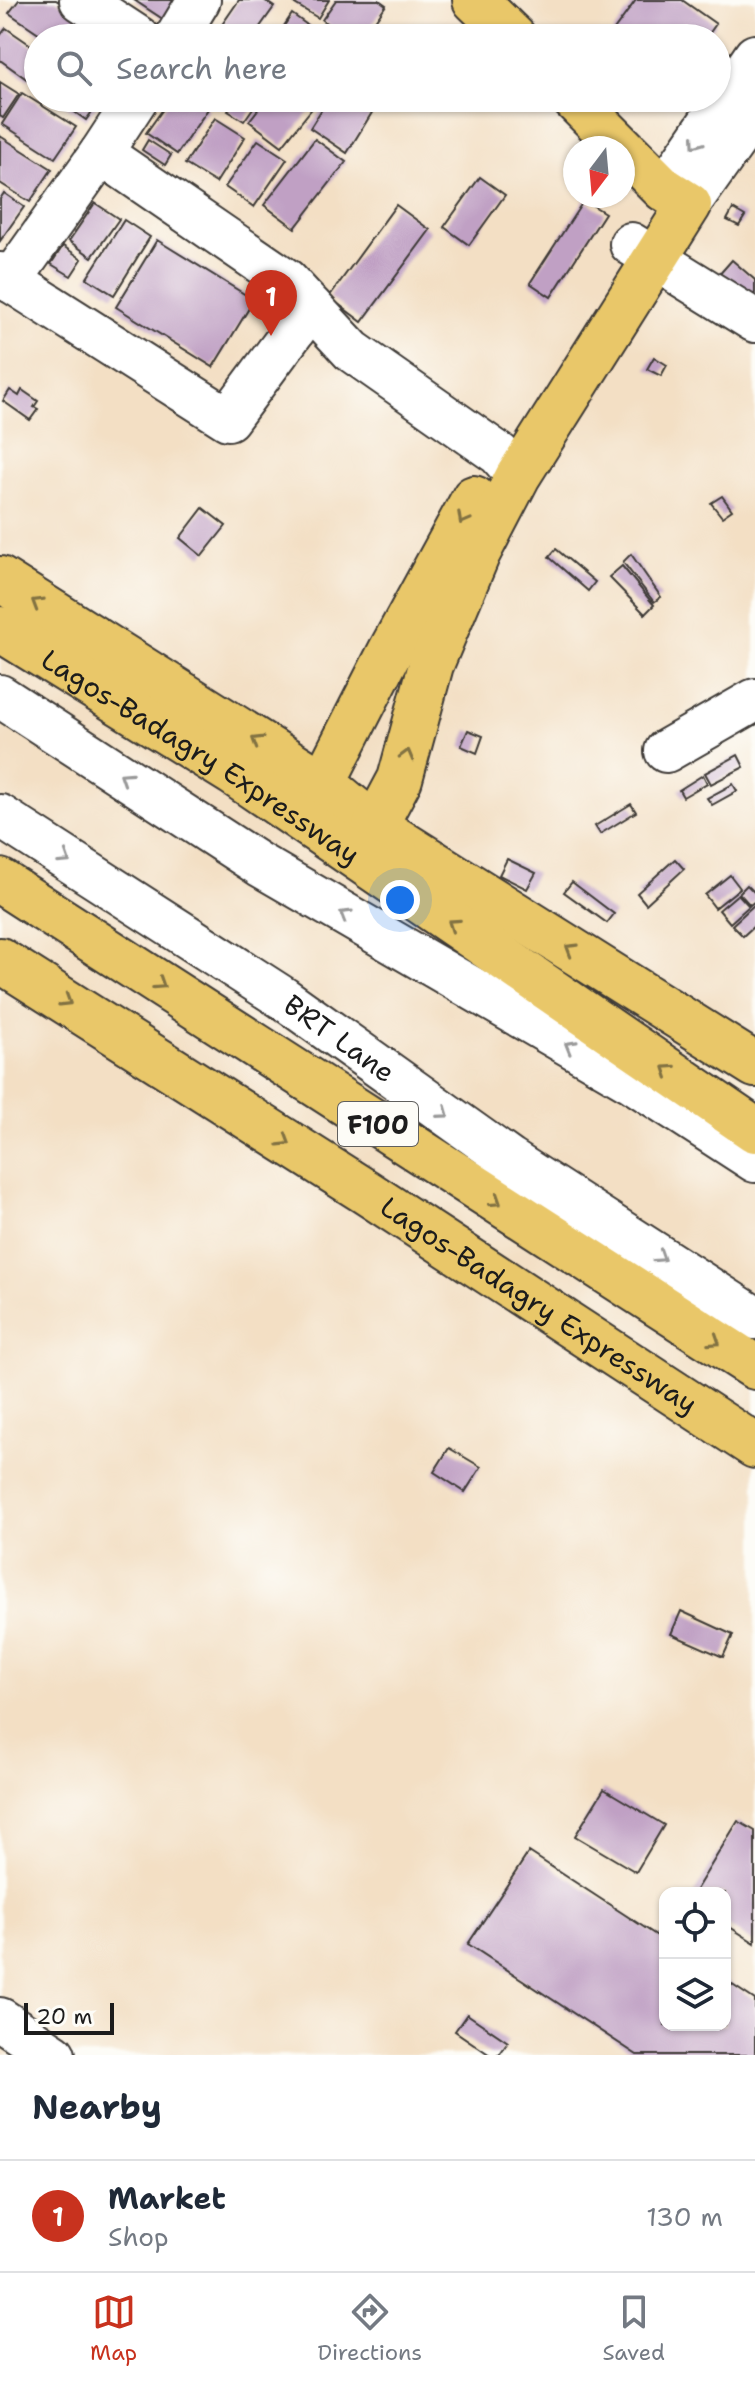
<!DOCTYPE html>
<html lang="en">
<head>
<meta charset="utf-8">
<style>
	body { margin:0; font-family:"Shantell Sans",sans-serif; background:#f6f6f7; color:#1f2937 }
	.controls { position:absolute; right:24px; bottom:24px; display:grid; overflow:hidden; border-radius:16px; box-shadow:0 2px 6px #0004 }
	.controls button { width:72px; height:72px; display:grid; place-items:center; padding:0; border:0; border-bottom:2px solid #e0e1e3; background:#fff; color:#1f2937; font:40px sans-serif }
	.compass { position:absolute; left:563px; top:136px; width:72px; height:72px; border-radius:50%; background:#fff; box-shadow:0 2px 6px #0004; rotate:196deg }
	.scale { position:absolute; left:24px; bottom:20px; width:90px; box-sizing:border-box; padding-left:8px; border:4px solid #1c1c1c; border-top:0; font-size:22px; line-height:28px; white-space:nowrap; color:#1c1c1c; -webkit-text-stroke:6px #fdfcf7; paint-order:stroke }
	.you { position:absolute; left:400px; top:900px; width:28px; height:28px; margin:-20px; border:6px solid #fff; border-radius:50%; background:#1a73e8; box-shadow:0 0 0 12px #1a73e833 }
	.badge { display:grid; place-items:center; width:52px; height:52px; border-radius:50%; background:#c8321e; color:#fff; font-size:26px; font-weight:700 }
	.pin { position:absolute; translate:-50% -66px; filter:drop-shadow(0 2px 4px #0008) }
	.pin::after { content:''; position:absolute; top:42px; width:28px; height:24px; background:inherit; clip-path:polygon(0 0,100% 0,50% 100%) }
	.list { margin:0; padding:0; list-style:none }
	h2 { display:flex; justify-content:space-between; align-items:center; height:104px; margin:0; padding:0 32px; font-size:34px }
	h2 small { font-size:26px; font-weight:400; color:#747a83 }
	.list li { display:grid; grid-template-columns:52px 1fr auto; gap:24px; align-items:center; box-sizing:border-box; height:112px; padding:0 32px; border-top:2px solid #e0e1e3 }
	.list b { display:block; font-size:30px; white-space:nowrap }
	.list p { margin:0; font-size:26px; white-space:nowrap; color:#747a83 }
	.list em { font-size:26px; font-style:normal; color:#747a83 }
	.icon { flex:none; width:44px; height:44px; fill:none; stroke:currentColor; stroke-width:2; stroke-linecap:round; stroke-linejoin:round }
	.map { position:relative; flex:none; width:755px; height:2055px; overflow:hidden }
	.search { position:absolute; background:#fff; box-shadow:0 2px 6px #0004; left:24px; right:24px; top:24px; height:88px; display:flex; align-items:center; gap:20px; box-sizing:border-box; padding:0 28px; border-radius:44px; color:#747a83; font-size:30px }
	.sheet { height:216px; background:#fff }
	nav { display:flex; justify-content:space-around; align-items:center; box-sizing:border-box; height:112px; border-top:2px solid #e0e1e3; background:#fff; font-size:22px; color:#747a83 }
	nav a { display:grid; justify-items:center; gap:4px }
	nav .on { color:#c8321e }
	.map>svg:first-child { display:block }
	.building { fill:#c0a0c4 }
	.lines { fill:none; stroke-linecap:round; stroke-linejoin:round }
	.minor-casing { stroke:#3c3935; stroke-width:46 }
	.major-casing { stroke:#3c3935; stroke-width:48 }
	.highway-casing { stroke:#3c3935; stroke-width:48 }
	.minor { stroke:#fff; stroke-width:42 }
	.major { stroke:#e9c769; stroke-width:44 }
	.highway { stroke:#e9c769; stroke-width:44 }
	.oneway { stroke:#999 }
	.oneway2 { stroke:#827242 }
	.labels { text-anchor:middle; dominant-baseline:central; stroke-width:6; stroke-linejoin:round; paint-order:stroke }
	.shield { fill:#fdfcf7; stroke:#605f5e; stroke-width:2 }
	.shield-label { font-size:26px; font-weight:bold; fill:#1c1c1c }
	.street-label { font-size:28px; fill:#1c1c1c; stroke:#fdfcf7 }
</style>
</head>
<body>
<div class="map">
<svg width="755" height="2055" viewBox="0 0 755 2055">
	<rect width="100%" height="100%" fill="#fdfcf7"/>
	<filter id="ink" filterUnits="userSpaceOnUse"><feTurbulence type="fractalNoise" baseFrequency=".0125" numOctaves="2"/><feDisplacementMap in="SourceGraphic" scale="16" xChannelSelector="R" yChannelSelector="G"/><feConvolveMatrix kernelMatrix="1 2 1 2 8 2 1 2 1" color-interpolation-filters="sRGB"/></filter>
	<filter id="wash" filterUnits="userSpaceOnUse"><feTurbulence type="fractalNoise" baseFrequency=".006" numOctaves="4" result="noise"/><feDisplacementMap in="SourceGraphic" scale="32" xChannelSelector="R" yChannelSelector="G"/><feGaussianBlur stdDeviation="1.8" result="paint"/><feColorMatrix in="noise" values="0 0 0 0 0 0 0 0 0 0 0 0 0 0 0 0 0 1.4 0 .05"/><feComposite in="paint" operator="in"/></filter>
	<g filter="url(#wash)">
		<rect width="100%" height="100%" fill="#f3dfc4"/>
		<g id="blocks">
			<!-- building -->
			<g class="building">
				<path d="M19,0H56L84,19L71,38H46L9,13Z"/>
				<path d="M134,0H197L178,29Z"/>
				<path d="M239,0H264L274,7L252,38H232L219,29Z"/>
				<path d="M297,0H329L318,18L295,4Z"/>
				<path d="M336,0H379L386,5L363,38H348L322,20Z"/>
				<path d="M636,0H682L716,24L706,38H620L612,33Z"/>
				<path d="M292,14L310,27L303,38H276Z"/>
				<path d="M6,28L38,50V66L28,80L0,60V36Z"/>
				<path d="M0,82L19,94L3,118L0,116Z"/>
				<path d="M22,93L76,127L55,158L2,124Z"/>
				<path d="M55,98H102L86,120Z"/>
				<path d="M171,98H191L208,109L177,154L146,133Z"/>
				<path d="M236,98H260L244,121L228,111Z"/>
				<path d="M267,98H304L314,106L282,146L249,121Z"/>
				<path d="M329,98H381L347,153L310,128Z"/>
				<path d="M215,118L245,137L216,183L185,164Z"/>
				<path d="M0,136L52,169L30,202L0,183Z"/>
				<path d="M315,139L346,162L295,228L264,205Z"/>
				<path d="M148,140L171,155L165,165L142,150Z"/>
				<path d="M258,140L287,159L254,207L225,187Z"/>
				<path d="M480,177L505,195L469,245L444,227Z"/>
				<path d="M4,193L24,207L0,241V199Z"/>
				<path d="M584,200L605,213L551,297L530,283Z"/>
				<path d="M95,203L119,219L92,257L69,241Z"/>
				<path d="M396,205L430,230L362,322L329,297Z"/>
				<path d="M733,209L745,216L739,226L727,220Z"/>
				<path d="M124,220L150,237L114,295L87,278Z"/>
				<path d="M157,240L254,300L213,367L116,307Z"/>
				<path d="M63,246L82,259L71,276L51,264Z"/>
				<path d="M732,260L755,280V293L740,310L710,285Z"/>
				<path d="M654,357L667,365L661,376L647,369Z"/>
				<path d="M10,390L19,396L22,390L38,401L34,407L38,409L30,420L3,401Z"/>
				<path d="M722,496L732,510L722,517L711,503Z"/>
				<path d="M203,508L226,526L202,556L180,538Z"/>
				<path d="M556,549L595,582L588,591L549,557Z"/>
				<path d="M631,554L661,597L654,602L623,562Z"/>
				<path d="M622,566L654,605L645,614L609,577Z"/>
				<path d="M468,730L483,736L477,753L461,746Z"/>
				<path d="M738,755L744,767L711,784L705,773Z"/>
				<path d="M703,775L707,783L683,797L679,790Z"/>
				<path d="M733,784L737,791L712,805L707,798Z"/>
				<path d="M631,804L636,812L600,834L595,826Z"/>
				<path d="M507,859L536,873L527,889L499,875Z"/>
				<path d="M675,859L684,869L646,904L637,893Z"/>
				<path d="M730,875L740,888L715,908L705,895Z"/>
				<path d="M572,882L614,914L607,923L564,892Z"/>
				<path d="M747,885L755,893V901L750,905L739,893Z"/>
				<path d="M738,894L749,906L730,923L719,910Z"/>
				<path d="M755,904V925L743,936L732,925Z"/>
				<path d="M449,1448L481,1467L465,1492L434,1472Z"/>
				<path d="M681,1611L733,1635L723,1657L671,1634Z"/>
				<path d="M604,1789L664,1825L636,1872L575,1836Z"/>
				<path d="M738,1821L755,1831V1943L725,1924V1893H694Z"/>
				<path d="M529,1852L665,1941V2025H725V1980L755,2000V2055H637L468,1944Z"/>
				<path d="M467,2014L508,2042L499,2055H490L455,2031Z"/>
			</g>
		</g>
	</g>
	<g filter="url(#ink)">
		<use href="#blocks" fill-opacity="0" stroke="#3c3935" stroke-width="2"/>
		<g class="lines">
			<defs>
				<g id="minor">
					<path d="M81,0L139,38"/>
					<path d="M176,38L199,0"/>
					<path d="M137,98L101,153L286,280L352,351L499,454L518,476"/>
					<path d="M664,189L755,56"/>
					<path d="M689,205L755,112"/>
					<path d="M631,244L755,321"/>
					<path d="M0,274L228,419L311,307"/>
					<path d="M10,281L101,153"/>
					<path d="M0,696L260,865L630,1080L755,1161"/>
					<path d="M666,751L755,700"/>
					<path id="s1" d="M0,816L283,998L510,1160L755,1318"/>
					<path d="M0,2019L54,2055"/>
				</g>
				<g id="major">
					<path d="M475,0L514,38"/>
					<path d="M0,579L323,783L375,826L755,1065"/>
					<path d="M323,783L391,650L474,498"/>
					<path d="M375,826L400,779L431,665L478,553L518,476L689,205L664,189L573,98"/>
					<path id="s2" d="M0,960L366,1192L755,1446"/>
				</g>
				<g id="highway">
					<path id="s3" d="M0,629L233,773L755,1130"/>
					<path d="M0,881L755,1367"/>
				</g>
			</defs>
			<!-- minor casing -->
			<use href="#minor" class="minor-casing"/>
			<!-- major casing -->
			<use href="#major" class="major-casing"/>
			<!-- highway casing -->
			<use href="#highway" class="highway-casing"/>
			<!-- minor -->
			<use href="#minor" class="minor"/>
			<!-- major -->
			<use href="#major" class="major"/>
			<!-- highway -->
			<use href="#highway" class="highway"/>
		</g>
		<!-- one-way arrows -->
		<defs><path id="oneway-chevron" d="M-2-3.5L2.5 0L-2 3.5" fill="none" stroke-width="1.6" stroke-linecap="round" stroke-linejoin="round" transform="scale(2)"/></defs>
		<g class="oneway">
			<use href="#oneway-chevron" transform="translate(696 143) rotate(125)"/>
			<use href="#oneway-chevron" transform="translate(125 777) rotate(-147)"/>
			<use href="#oneway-chevron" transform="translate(65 859) rotate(33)"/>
			<use href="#oneway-chevron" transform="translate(345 915) rotate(-149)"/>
			<use href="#oneway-chevron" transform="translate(570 1046) rotate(-150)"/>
			<use href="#oneway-chevron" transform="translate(444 1113) rotate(36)"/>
			<use href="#oneway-chevron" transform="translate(660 1257) rotate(33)"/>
		</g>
		<g class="oneway2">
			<use href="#oneway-chevron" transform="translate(463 519) rotate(119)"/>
			<use href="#oneway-chevron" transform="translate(37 603) rotate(-148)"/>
			<use href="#oneway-chevron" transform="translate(257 741) rotate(-148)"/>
			<use href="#oneway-chevron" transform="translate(407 755) rotate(-75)"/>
			<use href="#oneway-chevron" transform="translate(453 924) rotate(-146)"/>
			<use href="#oneway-chevron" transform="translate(571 949) rotate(-148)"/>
			<use href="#oneway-chevron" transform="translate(160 984) rotate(33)"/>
			<use href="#oneway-chevron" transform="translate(66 1001) rotate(32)"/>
			<use href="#oneway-chevron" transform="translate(668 1070) rotate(-146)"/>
			<use href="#oneway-chevron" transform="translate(285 1141) rotate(32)"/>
			<use href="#oneway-chevron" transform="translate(496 1201) rotate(33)"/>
			<use href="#oneway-chevron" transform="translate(715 1341) rotate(33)"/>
		</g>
	</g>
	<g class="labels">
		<!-- shield labels -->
		<rect class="shield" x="338" y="1102" width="80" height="44" rx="6"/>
		<g class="shield-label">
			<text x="378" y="1124">F100</text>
		</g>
		<!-- street labels -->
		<g class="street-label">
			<text stroke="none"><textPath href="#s3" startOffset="238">Lagos-Badagry Expressway</textPath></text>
			<text stroke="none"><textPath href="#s1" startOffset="406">BRT Lane</textPath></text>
			<text stroke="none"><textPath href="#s2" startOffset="640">Lagos-Badagry Expressway</textPath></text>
		</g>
	</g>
</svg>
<div class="controls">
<button><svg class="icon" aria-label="locate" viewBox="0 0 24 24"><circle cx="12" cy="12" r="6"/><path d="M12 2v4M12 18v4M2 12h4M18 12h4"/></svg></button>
<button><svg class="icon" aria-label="layers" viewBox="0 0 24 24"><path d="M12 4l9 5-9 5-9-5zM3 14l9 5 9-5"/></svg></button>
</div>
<svg class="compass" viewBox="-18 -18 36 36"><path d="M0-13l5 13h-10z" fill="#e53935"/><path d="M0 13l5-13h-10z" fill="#747a83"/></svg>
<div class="scale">20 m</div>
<div class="you"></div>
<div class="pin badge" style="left:271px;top:336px">1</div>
<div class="search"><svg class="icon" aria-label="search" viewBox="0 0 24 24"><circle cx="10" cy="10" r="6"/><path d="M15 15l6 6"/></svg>Search here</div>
</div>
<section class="sheet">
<h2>Nearby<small></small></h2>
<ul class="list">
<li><span class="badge">1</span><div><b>Market</b><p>Shop</p></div><em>130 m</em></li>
</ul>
</section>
<nav>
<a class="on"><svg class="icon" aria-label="map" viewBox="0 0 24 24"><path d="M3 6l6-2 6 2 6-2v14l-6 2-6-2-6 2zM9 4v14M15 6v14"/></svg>Map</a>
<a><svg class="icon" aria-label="directions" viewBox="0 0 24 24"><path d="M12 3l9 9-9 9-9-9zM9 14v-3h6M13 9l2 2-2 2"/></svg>Directions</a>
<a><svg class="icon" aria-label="saved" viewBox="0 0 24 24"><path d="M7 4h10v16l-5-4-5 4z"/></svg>Saved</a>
</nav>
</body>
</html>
